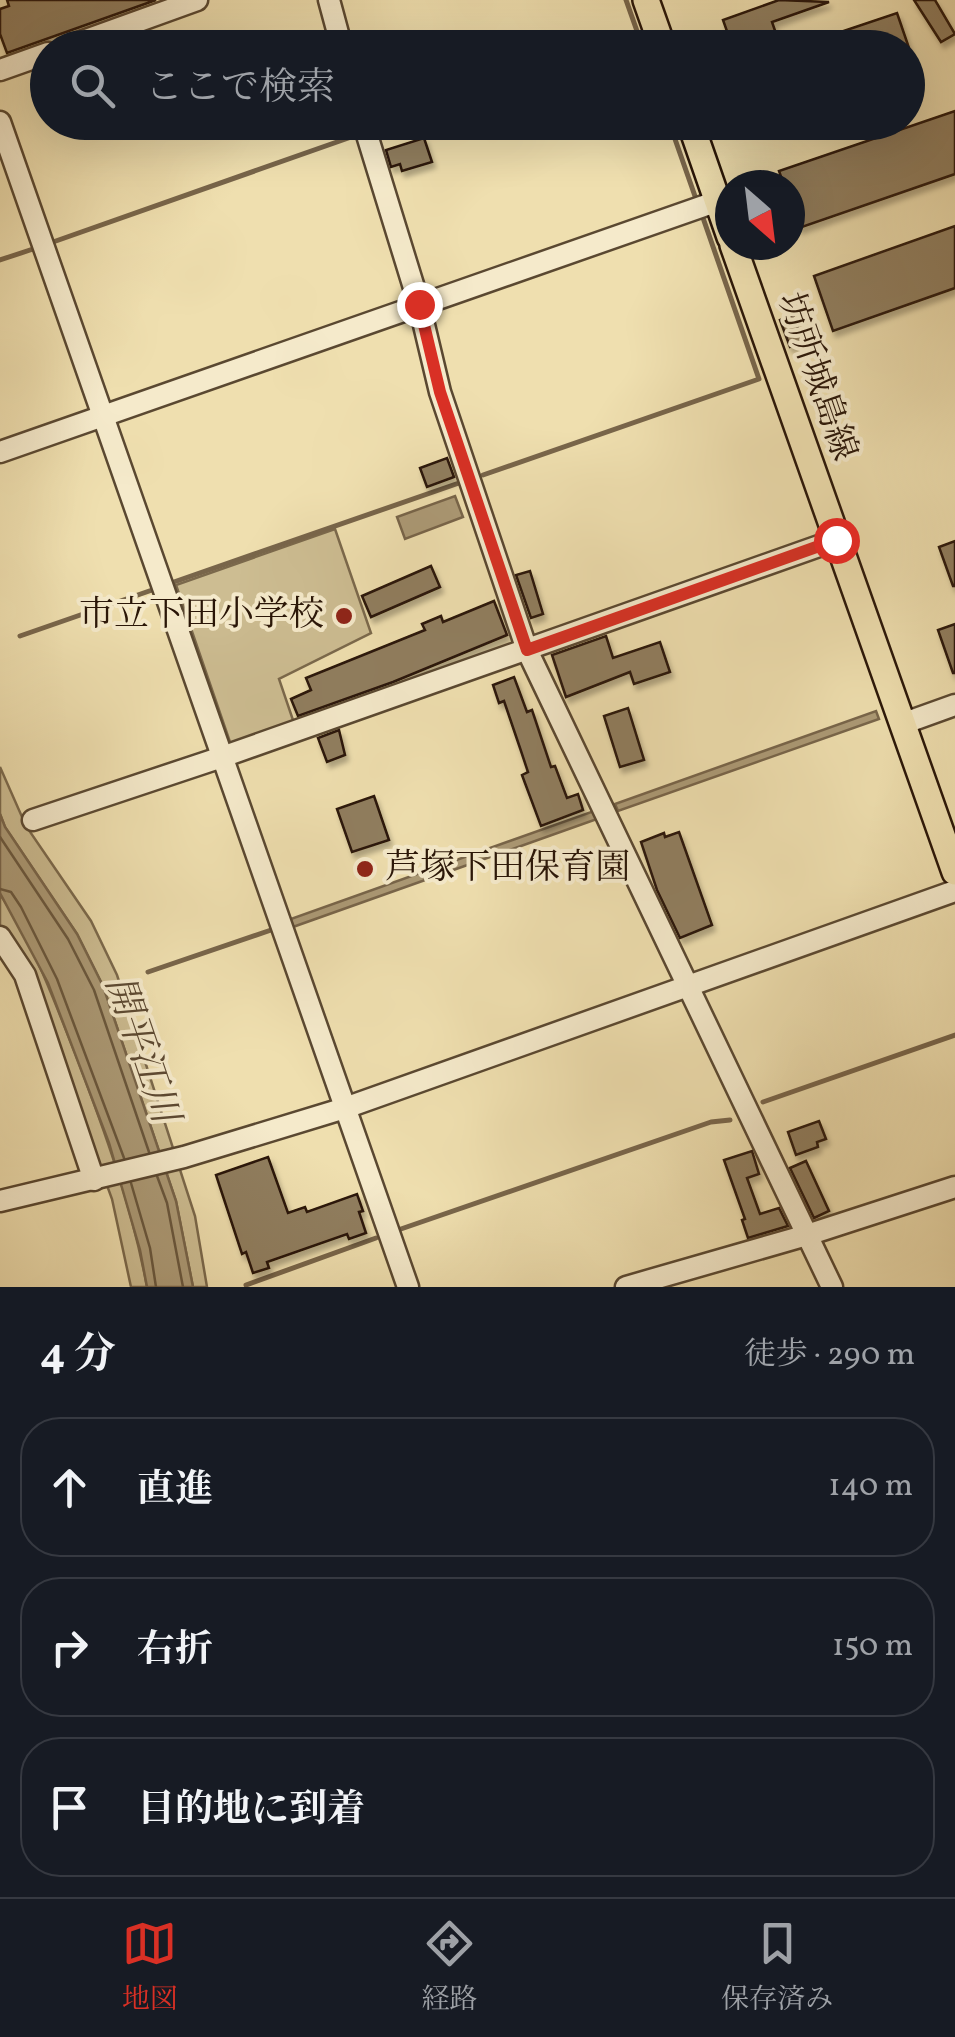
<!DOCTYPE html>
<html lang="ja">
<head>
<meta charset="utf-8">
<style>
	body { margin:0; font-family:Vollkorn,"Noto Serif JP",serif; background:#242831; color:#f1f3f6 }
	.compass { position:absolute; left:715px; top:170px; width:90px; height:90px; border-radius:50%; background:#171b24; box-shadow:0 10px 40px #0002; rotate:152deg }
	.stop { position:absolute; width:30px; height:30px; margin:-22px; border:8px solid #d93025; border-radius:50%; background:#fff }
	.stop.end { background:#d93025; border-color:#fff; box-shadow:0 2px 10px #0008 }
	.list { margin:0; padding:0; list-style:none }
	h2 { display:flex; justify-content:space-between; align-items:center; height:130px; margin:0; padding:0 40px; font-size:42px }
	h2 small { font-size:32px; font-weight:400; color:#9ea1a6 }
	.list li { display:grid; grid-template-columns:65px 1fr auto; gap:30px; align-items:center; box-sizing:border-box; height:140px; margin:0 20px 20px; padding:0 20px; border:2px solid #363941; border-radius:40px }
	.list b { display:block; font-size:38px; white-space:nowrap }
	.list em { font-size:32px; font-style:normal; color:#9ea1a6 }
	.icon { flex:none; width:55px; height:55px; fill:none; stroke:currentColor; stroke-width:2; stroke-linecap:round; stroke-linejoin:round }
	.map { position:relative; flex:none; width:955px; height:1287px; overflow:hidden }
	.search { position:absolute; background:#171b24; box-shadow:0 10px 40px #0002; left:30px; right:30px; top:30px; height:110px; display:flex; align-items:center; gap:25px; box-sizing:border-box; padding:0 35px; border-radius:55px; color:#9ea1a6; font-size:38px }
	.sheet { height:610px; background:#171b24 }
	nav { display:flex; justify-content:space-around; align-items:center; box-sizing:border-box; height:140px; border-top:2px solid #363941; background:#171b24; font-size:28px; color:#9ea1a6 }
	nav a { display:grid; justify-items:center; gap:5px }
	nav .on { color:#d93025 }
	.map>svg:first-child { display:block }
	.green { fill:#cdbd92; stroke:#7b694c; stroke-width:2.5 }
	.water { fill:#ac9a76; stroke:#78654a; stroke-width:2.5 }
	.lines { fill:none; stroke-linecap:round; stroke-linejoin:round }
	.shore { stroke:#6a583e; stroke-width:2.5 }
	.stream { stroke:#78654a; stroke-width:5 }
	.building { fill:#907e5e; stroke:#291507; stroke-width:2.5; filter:url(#shadow) }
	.minor-casing { stroke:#5a4831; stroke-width:25 }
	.major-casing { stroke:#291507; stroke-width:30 }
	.minor { stroke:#f5eacb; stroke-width:20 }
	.major { stroke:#efdfaf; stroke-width:25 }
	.route { stroke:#d93025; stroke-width:12 }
	.poi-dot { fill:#8f2418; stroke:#f5eacb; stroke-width:4 }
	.labels { text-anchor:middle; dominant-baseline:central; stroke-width:8; stroke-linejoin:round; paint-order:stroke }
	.street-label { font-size:35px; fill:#291507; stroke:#f5eacb }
	.poi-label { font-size:35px; fill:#291507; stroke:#f5eacb; text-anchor:end }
	.water-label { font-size:38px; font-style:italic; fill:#5d4a33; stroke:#f5eacb }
</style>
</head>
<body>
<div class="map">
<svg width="955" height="1287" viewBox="0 0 955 1287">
	<defs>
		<filter id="shadow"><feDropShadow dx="3" dy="5.5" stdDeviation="2.5" flood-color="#0004"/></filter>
	</defs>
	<rect width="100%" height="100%" fill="#efdfaf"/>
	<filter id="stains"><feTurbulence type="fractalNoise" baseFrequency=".002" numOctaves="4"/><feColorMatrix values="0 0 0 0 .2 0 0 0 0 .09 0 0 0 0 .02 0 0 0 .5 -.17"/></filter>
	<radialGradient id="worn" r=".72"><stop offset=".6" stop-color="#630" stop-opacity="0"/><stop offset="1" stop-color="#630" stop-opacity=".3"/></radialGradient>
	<!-- green -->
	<g class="green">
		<path d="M335,529L371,633L279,679L294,723L231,745L176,585Z"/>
		<path d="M0,767L26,826L91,921L117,975L195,1216L207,1287H193L176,1201L103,986L77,934L5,827L0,814Z"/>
		<path d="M0,894C33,942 53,998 75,1053C104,1129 132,1206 147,1287H131L112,1199L29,972L0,927Z"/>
	</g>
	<!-- water -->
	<g class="water">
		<path d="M455,496L463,517L405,539L397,517Z"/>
		<path d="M876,711L879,719L618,811L615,804Z"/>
		<path d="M594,811L597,819L290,928L288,920Z"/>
		<path d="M0,814L5,827L77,934L103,986L176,1201L193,1287H147L140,1250L109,1143L48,983L0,893Z"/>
	</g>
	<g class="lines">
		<!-- shore -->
		<g class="shore">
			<path d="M0,837L68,939L94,990L149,1152"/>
			<path d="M0,889L11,892L21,907L57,979L124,1158"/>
			<path d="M157,1176L167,1203L183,1287"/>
			<path d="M131,1183L150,1248L156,1287"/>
		</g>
		<!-- stream -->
		<g class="stream">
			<path d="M626,0L643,48"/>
			<path d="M605,48L639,36"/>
			<path d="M669,122L696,199"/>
			<path d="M377,128L392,122"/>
			<path d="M53,242L354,136"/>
			<path d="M0,260L33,249"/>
			<path d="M483,475L759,379L702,215"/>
			<path d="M171,583L459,483"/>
			<path d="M20,636L155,589"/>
			<path d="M148,972L274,929"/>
			<path d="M763,1102L955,1035"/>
			<path d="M398,1230L711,1122L730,1120"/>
			<path d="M246,1285L376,1238"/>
		</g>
	</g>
	<!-- building -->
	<g class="building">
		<path d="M7,0H156L7,53L0,34V9L9,6Z"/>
		<path d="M779,0L829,2L772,22L781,48H745L740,33L729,37L723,20Z"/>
		<path d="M914,0H935L955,34L941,42Z"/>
		<path d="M897,13L909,48H802V45Z"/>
		<path d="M955,111V174L799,228L790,202V185H784L779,171Z"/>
		<path d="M424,138L432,162L402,171L400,164L391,167L386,150Z"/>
		<path d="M955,226V288L833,331L814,276Z"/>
		<path d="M793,315L803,342L790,347L780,320Z"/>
		<path d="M447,458L454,477L427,487L420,468Z"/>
		<path d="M955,541V586H953L939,547Z"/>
		<path d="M431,566L440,587L371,617L362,596Z"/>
		<path d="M530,571L543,614L531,618L516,575Z"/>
		<path d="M494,601L507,635L393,682L298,716L291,699L311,690L306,678L425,630L422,624L441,616L443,622Z"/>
		<path d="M955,624V673H953L938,630Z"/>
		<path d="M606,636L613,658L660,642L670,672L634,684L630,672L566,697L552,655Z"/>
		<path d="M514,677L527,712L532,710L551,767L555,766L567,798L578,794L583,810L541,826L522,775L528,772L520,748L504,701L499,703L493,685Z"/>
		<path d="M628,708L644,760L620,767L604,716Z"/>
		<path d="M339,730L345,755L327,762L318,738Z"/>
		<path d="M374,796L389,840L352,852L337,809Z"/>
		<path d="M679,832L712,925L680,938L657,890L641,842L664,833L665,837Z"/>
		<path d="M819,1121L826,1139L817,1142L818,1147L796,1155L788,1132Z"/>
		<path d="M752,1151L759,1174L747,1178L760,1214L779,1208L788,1226L748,1238L742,1220L745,1219L724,1160Z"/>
		<path d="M268,1157L288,1213L305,1207L307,1212L357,1194L363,1211L359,1212L366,1233L349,1239L347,1234L267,1262L269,1268L253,1273L246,1252L242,1254L216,1175Z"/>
		<path d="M806,1161L829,1211L814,1218L790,1168Z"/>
	</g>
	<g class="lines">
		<defs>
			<g id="minor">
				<path d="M329,0L342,48"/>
				<path d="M64,48L197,0"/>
				<path d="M0,70L48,53"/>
				<path d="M0,122L408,1287"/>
				<path d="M363,122L419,304L440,392L527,650L832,1287"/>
				<path d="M0,452L718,201"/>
				<path d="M902,724L955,705"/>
				<path d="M33,820L222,757L836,540"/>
				<path d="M0,937L25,975L94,1180"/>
				<path d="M0,1201L184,1157L345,1108L955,891"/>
				<path d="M626,1287L807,1235L955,1187"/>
			</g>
			<g id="major">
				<path d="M646,0L663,48"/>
				<path d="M690,122L730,237"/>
				<path d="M733,245L955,872"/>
			</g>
		</defs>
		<!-- minor casing -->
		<use href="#minor" class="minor-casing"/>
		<!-- major casing -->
		<use href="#major" class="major-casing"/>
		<!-- minor -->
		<use href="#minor" class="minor"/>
		<!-- major -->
		<use href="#major" class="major"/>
	</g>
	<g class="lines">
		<!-- route -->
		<path class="route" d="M419,304L440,392L527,650L836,540"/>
	</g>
	<!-- markers -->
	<g class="poi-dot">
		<circle cx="344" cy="616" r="10"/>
		<circle cx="365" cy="869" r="10"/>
	</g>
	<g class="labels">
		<!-- street labels -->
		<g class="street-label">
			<text transform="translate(816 377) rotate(71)">坊所城島線</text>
		</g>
		<!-- poi labels -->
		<g class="poi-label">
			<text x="324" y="616">市立下田小学校</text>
			<text x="385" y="869" text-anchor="start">芦塚下田保育園</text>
		</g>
		<!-- water labels -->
		<g class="water-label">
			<text transform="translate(140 1050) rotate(71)">開平江川</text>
		</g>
	</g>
	<rect width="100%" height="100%" filter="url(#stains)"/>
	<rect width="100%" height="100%" fill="url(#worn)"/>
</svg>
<svg class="compass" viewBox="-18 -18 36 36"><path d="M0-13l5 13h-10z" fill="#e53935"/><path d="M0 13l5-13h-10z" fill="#9ea1a6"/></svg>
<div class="stop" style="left:836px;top:540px"></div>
<div class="stop end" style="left:419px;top:304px"></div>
<div class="search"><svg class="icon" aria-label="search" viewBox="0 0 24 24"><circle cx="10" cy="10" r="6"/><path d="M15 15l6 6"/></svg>ここで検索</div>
</div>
<section class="sheet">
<h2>4 分<small>徒歩 · 290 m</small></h2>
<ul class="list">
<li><svg class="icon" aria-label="ahead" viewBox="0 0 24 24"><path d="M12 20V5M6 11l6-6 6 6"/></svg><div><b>直進</b></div><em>140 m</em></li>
<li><svg class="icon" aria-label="right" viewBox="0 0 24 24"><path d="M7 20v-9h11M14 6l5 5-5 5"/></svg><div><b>右折</b></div><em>150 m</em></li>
<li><svg class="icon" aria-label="arrive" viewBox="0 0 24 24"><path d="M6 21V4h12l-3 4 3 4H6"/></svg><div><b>目的地に到着</b></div></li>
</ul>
</section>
<nav>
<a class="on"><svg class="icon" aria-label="map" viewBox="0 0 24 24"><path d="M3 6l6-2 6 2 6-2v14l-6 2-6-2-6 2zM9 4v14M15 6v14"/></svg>地図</a>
<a><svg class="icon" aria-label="directions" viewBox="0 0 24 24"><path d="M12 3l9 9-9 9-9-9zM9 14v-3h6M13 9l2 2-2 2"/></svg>経路</a>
<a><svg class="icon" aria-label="saved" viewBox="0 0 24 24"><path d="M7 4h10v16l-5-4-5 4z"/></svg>保存済み</a>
</nav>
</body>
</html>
